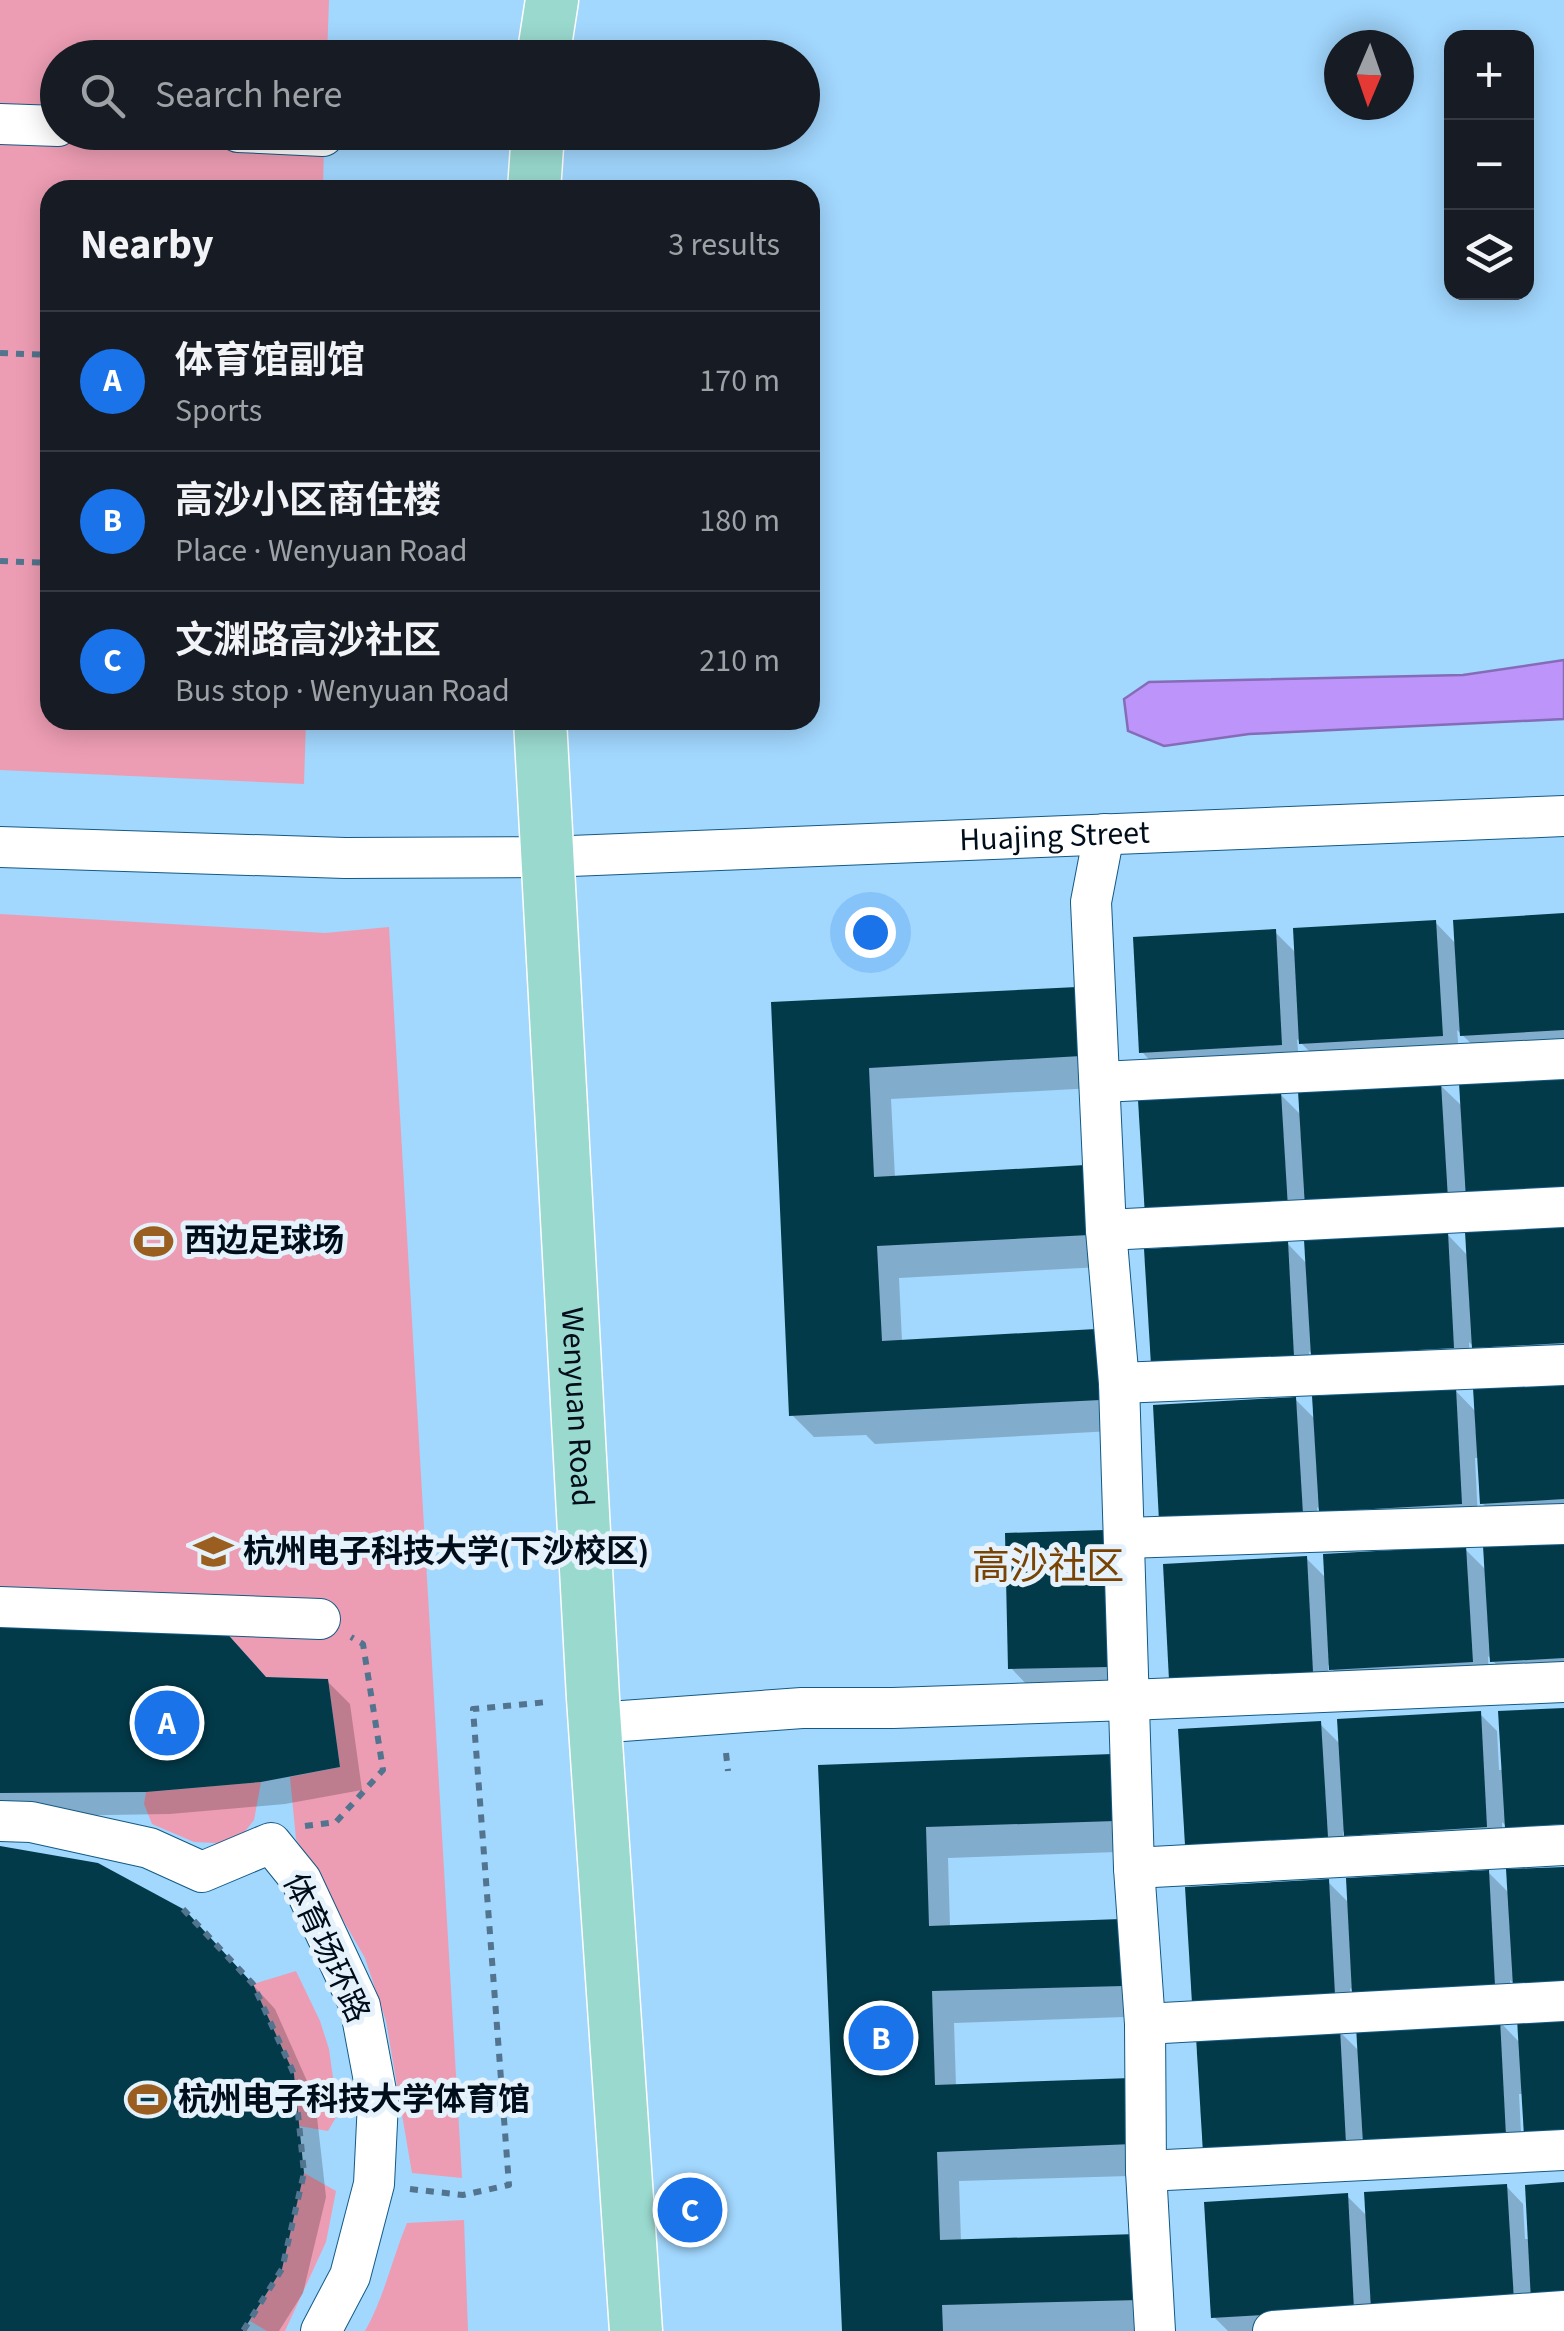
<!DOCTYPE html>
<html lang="en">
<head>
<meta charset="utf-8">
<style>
	body { margin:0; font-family:"Source Sans 3","Noto Sans SC",sans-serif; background:#20242c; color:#f1f3f6 }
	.controls { position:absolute; right:30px; top:30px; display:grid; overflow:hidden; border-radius:20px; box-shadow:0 5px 25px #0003 }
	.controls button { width:90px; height:90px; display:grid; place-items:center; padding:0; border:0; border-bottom:2px solid #363941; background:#171b24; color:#f1f3f6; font:50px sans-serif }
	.compass { position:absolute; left:1324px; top:30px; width:90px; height:90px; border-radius:50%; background:#171b24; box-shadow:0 5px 25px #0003; rotate:182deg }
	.you { position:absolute; left:870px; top:932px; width:35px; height:35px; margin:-25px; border:8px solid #fff; border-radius:50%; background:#1a73e8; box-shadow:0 0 0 15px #1a73e833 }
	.badge { display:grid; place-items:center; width:65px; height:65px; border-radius:50%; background:#1a73e8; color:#fff; font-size:32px; font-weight:700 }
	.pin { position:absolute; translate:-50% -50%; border:5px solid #fff; box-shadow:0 2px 10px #0006 }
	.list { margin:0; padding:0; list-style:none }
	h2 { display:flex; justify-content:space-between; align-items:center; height:130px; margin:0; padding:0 40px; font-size:42px }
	h2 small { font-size:32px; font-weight:400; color:#9ea1a6 }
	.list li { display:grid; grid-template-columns:65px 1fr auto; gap:30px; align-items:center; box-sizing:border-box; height:140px; padding:0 40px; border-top:2px solid #363941 }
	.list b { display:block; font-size:38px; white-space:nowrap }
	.list p { margin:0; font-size:32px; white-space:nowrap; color:#9ea1a6 }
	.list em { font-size:32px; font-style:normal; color:#9ea1a6 }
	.icon { flex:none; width:55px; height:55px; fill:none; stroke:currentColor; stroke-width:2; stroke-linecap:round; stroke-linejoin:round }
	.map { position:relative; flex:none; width:1564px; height:2331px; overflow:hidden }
	.search { position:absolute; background:#171b24; box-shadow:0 5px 25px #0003; left:40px; top:40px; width:780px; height:110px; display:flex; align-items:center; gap:25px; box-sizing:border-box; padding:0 35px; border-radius:55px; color:#9ea1a6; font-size:38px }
	.panel { position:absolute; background:#171b24; box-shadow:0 5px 25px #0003; left:40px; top:180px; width:780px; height:550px; border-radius:30px }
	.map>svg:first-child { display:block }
	.green { fill:#ed9db3 }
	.water { fill:#bd94fa; stroke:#846cb7; stroke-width:2.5 }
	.shadow { fill:#0003 }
	.building { fill:#033a49 }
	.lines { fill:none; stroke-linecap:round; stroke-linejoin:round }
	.minor-casing { stroke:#135a85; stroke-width:42 }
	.major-casing { stroke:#fff; stroke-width:55 }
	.path { stroke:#52748e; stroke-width:6; stroke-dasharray:8 8; stroke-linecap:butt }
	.minor { stroke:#fff; stroke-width:40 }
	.major { stroke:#9ad9ce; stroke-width:52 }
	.labels { text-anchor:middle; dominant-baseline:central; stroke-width:10; stroke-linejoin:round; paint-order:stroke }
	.street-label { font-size:32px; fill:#000d1a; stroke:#e5f2fc }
	.poi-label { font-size:32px; font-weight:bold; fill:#000d1a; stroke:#e5f2fc; text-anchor:start }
	.quarter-label { font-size:38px; fill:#794303; stroke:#e5f2fc }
</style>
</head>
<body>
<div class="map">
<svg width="1564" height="2331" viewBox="0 0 1564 2331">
	<rect width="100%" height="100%" fill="#a2d7fe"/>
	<!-- green -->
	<g class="green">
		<path d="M0,0H329L327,57L58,58L57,115L0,113Z"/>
		<path d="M0,132L324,145L323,190H50V720H306L304,784L0,770Z"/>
		<path d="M0,914L325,933L389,927L462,2178L412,2173L386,2021L365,1958L296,1839L290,1777L340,1767L328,1679L266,1677L223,1629L0,1616Z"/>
		<path d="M261,1782L254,1820L235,1844L194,1842L152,1824L144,1804L146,1792Z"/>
		<path d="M296,1971L320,2021L329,2049L338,2114L328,2131L299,2126L294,2074L253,1984Z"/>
		<path d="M304,2173L336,2191L326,2242L285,2331H267L250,2321L282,2269Z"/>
		<path d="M464,2220L468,2331H365C384,2298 392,2259 407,2223Z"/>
	</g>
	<!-- water -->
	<path class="water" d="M1564,660V719L1249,734L1164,746L1128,731L1124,699L1149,682L1463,675Z"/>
	<!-- shadow -->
	<g class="shadow">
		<path d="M1564,916V1047L1480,1052L1457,1030L1459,1052L1318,1060L1297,1039L1299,1062L1159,1070L1142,1052L1275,932L1296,953L1435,922L1457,945Z"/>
		<path d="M1076,989L1112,1087L891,1099L895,1178L1084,1167L1119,1266L899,1278L902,1342L1095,1332L1130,1430L875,1444L866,1435L814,1437L792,1415L774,1004Z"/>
		<path d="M1564,1079V1210L1165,1232L1280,1094L1302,1116L1440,1085L1463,1107Z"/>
		<path d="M1564,1229V1360L1491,1364L1469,1342L1470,1364L1330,1372L1309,1351L1310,1374L1171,1381L1287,1243L1308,1265L1447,1234L1469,1257Z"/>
		<path d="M1564,1385V1516L1500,1520L1482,1503L1480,1458H1475L1478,1520L1339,1528L1317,1507L1319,1530L1179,1537L1295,1399L1316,1420L1455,1390L1477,1413Z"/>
		<path d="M1007,1535L1125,1683L1028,1686L1011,1668Z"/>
		<path d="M1564,1544V1676L1510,1678L1488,1656L1489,1679L1349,1686L1328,1665L1329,1688L1189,1696L1306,1558L1327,1579L1465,1549L1487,1571Z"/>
		<path d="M0,1618L267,1679L327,1681L350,1704L362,1790L285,1804L170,1814L42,1816L0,1813Z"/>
		<path d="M1564,1710V1842L1524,1844L1502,1822L1503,1844L1364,1852L1343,1831L1344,1853L1204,1861L1187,1844L1320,1724L1341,1745L1480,1714L1497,1731L1499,1770H1504Z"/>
		<path d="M1112,1756L1146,1851L948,1858L950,1927L1120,1921L1154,2016L954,2023L956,2086L1130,2080L1164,2175L959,2181L961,2242L1136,2236L1170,2331H845L820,1767Z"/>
		<path d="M0,1849L208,1936L275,2009L315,2099L326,2197L303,2293L279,2331H0Z"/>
		<path d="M1564,1869L1533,2002L1510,1980L1512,2002L1372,2010L1350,1988L1352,2012L1212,2020L1328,1882L1349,1903L1488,1872L1510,1894Z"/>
		<path d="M1499,2021L1521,2044L1524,2094H1519L1522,2152L1382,2159L1361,2138L1363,2161L1223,2169L1339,2031L1360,2052Z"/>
		<path d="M1564,2185V2316L1390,2325L1369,2304L1370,2326L1282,2331H1228L1214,2317L1347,2196L1368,2217L1506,2186L1523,2204L1525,2239H1530Z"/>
	</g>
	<!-- building -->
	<g class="building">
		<path d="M1564,913V1030L1460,1036L1453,920Z"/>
		<path d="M1436,920L1443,1036L1299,1044L1293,928Z"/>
		<path d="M1276,929L1282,1045L1139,1053L1133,937Z"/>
		<path d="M1077,987L1081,1056L869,1068L874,1177L1085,1165L1089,1235L877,1246L882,1341L1096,1329L1100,1400L789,1416L771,1002Z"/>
		<path d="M1564,1077V1193L1466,1199L1459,1083Z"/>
		<path d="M1441,1083L1448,1199L1305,1207L1298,1091Z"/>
		<path d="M1281,1092L1288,1208L1145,1216L1138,1100Z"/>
		<path d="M1564,1226V1343L1472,1348L1465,1232Z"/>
		<path d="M1448,1232L1454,1348L1311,1356L1304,1240Z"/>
		<path d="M1288,1241L1294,1357L1151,1365L1144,1249Z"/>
		<path d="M1564,1383V1499L1480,1504L1473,1388Z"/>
		<path d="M1456,1388L1462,1504L1319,1512L1312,1396Z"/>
		<path d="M1296,1397L1303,1514L1159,1521L1153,1405Z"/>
		<path d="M1105,1530L1109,1667L1008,1669L1005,1533Z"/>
		<path d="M1564,1542V1658L1490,1662L1483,1546Z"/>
		<path d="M1466,1546L1473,1662L1329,1670L1323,1554Z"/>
		<path d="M1307,1556L1313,1672L1169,1680L1163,1564Z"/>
		<path d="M0,1616L223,1629L266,1677L328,1679L340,1767L261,1782L146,1792L0,1793Z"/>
		<path d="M1564,1708V1824L1505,1828L1498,1711Z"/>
		<path d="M1481,1711L1487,1827L1344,1836L1337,1719Z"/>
		<path d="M1321,1721L1328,1837L1185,1845L1178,1729Z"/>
		<path d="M1113,1754L1115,1821L926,1827L929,1926L1121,1919L1123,1986L932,1991L935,2085L1131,2078L1133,2144L937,2152L940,2240L1137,2234L1139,2300L942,2305L943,2331H842L818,1765Z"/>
		<path d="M0,1846L98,1863L185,1910L253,1984L294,2074L304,2173L282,2269L243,2331H0Z"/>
		<path d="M1564,1867V1983L1513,1986L1506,1869Z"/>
		<path d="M1489,1870L1495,1986L1352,1994L1346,1878Z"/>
		<path d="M1329,1879L1335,1995L1192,2003L1185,1887Z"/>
		<path d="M1564,2017V2133L1524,2136L1517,2019Z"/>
		<path d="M1500,2019L1506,2136L1363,2143L1356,2027Z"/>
		<path d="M1340,2028L1346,2144L1203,2153L1196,2037Z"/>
		<path d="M1564,2182V2299L1531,2301L1525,2185Z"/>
		<path d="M1507,2184L1514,2301L1371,2309L1364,2192Z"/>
		<path d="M1348,2193L1354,2310L1211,2318L1204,2202Z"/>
	</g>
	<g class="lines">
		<defs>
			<g id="minor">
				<path d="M0,124L58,126"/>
				<path d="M238,132L323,136"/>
				<path d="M1104,834L1091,902L1106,1230L1119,1383L1134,1868L1145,2024L1146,2171L1155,2331"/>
				<path id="s1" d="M0,847L345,858L546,857L1564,816"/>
				<path d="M1101,1082L1564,1059"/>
				<path d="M1106,1230L1564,1207"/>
				<path d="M1119,1383L1564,1365"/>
				<path d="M1124,1538L1564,1524"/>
				<path d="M0,1607L320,1619"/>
				<path d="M595,1723L802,1708H893L1129,1700L1564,1682"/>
				<path d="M0,1821L31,1822L149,1848L202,1872L271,1843L301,1880L360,2006L378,2102L374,2184L350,2276L321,2331"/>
				<path d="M1134,1868L1564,1845"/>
				<path d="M1145,2024L1564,2001"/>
				<path d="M1146,2171L1564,2150"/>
				<path d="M1273,2331L1564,2311"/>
			</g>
			<g id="major">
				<path d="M543,58L552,0"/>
				<path d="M534,190L538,132"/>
				<path id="s2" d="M540,720L593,1698L636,2331"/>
			</g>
		</defs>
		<!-- minor casing -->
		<use href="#minor" class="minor-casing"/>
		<!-- major casing -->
		<use href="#major" class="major-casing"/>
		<!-- path -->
		<g class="path">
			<path d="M0,353L50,355"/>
			<path d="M0,561L50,563"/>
			<path d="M726,1753L728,1771"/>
			<path d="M305,1826L336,1822L383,1770L363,1644L351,1637"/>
			<path d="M183,1909L253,1984L294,2074L304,2173L282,2269L243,2331"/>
			<path d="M410,2189L463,2195L509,2185L473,1709L547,1702"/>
		</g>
		<!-- minor -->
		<use href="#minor" class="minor"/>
		<!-- major -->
		<use href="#major" class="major"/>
	</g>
	<!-- icons -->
	<defs>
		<symbol id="stadium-bare" viewBox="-9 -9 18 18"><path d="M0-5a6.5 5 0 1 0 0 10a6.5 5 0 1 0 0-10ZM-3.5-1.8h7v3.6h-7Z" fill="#9b5e21" stroke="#e5f2fc" stroke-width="2.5" paint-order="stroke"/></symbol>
		<symbol id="university-bare" viewBox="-9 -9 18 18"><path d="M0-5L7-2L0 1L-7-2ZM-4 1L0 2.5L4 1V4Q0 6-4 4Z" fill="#9b5e21" stroke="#e5f2fc" stroke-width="2.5" paint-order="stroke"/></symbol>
	</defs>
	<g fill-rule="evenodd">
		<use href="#stadium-bare" x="126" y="1214" width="55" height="55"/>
		<use href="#university-bare" x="186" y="1524" width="55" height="55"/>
		<use href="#stadium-bare" x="120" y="2072" width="55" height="55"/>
	</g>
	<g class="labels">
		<!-- street labels -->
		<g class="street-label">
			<text stroke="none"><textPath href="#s1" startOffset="1055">Huajing Street</textPath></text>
			<text stroke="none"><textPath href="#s2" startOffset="688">Wenyuan Road</textPath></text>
			<text transform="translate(326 1948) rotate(65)">体育场环路</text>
		</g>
		<!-- poi labels -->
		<g class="poi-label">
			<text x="184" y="1241">西边足球场</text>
			<text x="243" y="1552">杭州电子科技大学(下沙校区)</text>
			<text x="178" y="2100">杭州电子科技大学体育馆</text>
		</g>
		<!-- quarter labels -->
		<g class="quarter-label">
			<text x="1048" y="1567">高沙社区</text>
		</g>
	</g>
</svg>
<div class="controls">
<button>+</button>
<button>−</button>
<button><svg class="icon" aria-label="layers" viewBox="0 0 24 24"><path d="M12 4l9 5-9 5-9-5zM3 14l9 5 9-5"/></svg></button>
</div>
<svg class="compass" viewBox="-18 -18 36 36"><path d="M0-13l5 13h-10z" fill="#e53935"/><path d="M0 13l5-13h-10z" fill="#9ea1a6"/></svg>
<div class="you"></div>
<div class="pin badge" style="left:167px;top:1723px">A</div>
<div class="pin badge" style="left:881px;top:2038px">B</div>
<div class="pin badge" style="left:690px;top:2210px">C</div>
<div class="search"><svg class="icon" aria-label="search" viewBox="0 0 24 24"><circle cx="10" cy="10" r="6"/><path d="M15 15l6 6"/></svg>Search here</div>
<section class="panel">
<h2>Nearby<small>3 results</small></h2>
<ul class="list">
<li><span class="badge">A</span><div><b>体育馆副馆</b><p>Sports</p></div><em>170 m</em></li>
<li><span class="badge">B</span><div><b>高沙小区商住楼</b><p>Place · Wenyuan Road</p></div><em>180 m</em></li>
<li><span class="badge">C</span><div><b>文渊路高沙社区</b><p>Bus stop · Wenyuan Road</p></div><em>210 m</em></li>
</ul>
</section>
</div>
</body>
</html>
